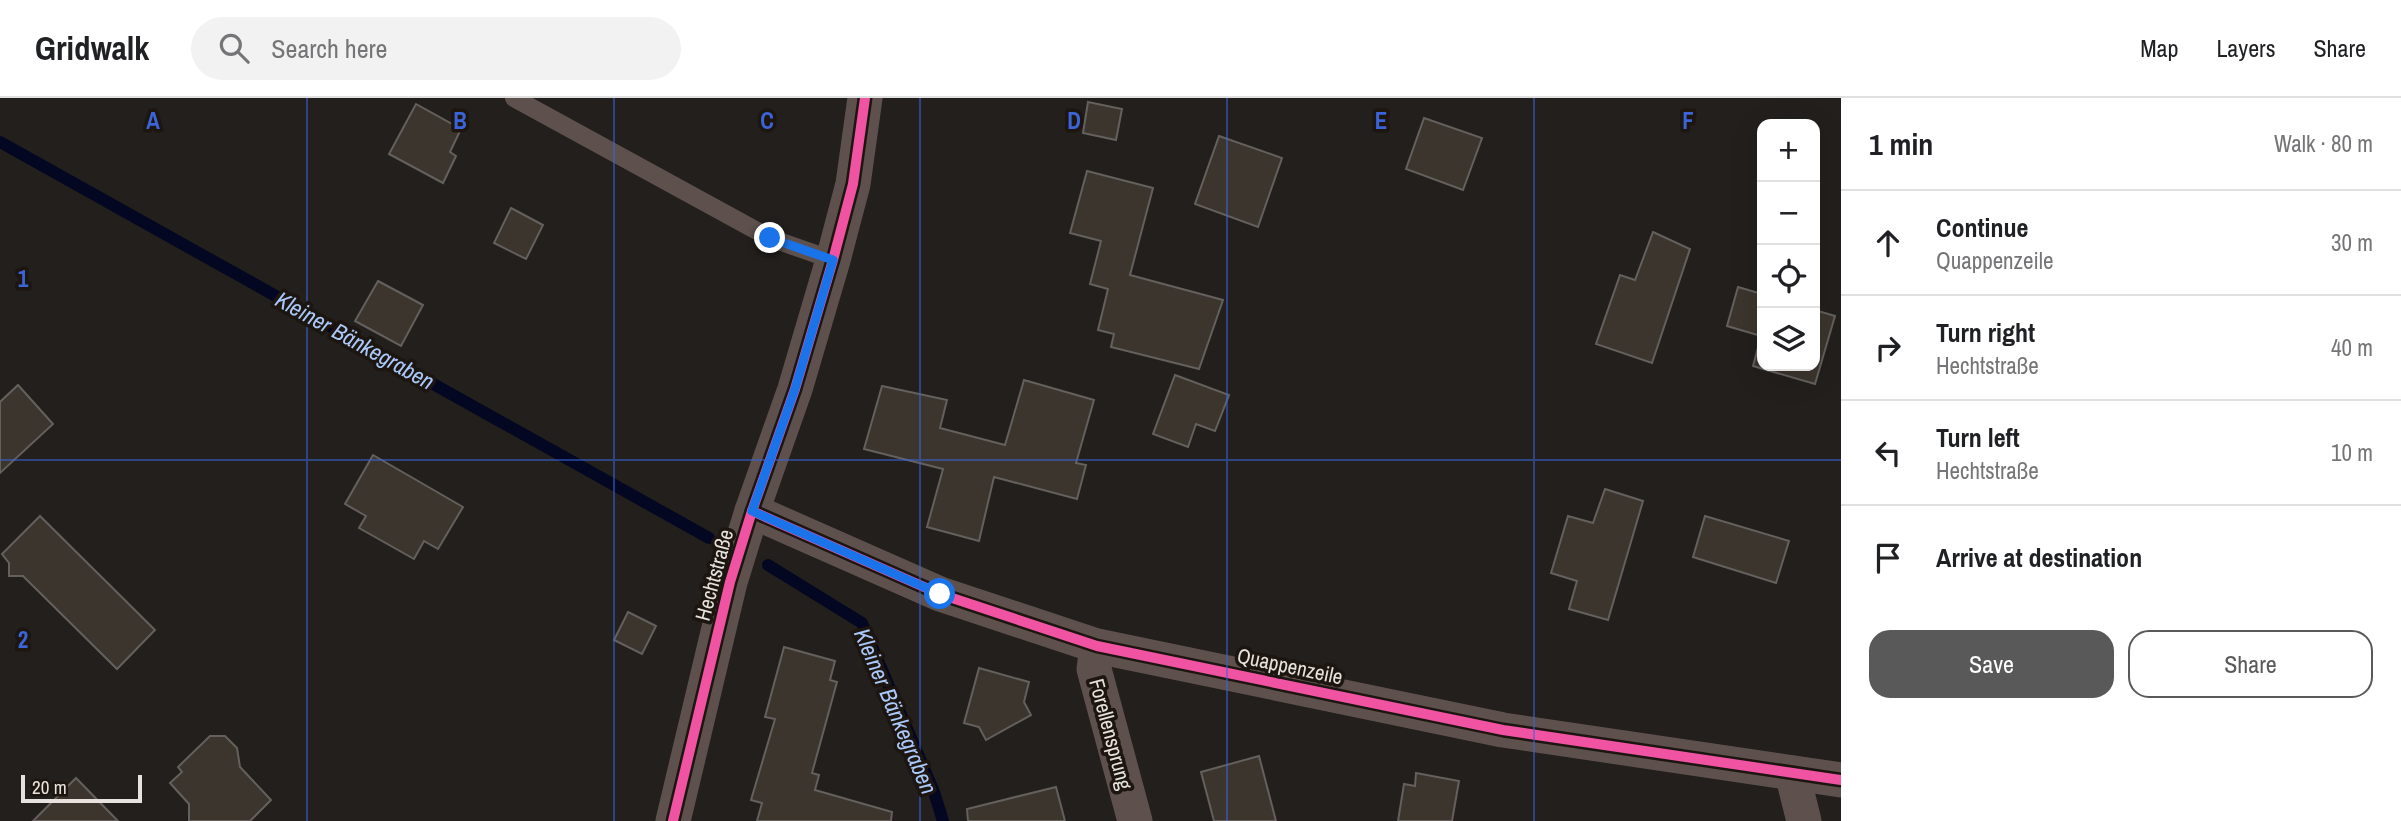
<!DOCTYPE html>
<html lang="en">
<head>
<meta charset="utf-8">
<style>
	body { margin:0; font-family:"Archivo Narrow",sans-serif; background:#f2f2f2; color:#202124 }
	.controls { position:absolute; right:21px; top:21px; display:grid; overflow:hidden; border-radius:14px; box-shadow:0 7px 28px #0002 }
	.controls button { width:63px; height:63px; display:grid; place-items:center; padding:0; border:0; border-bottom:2px solid #e0e0e0; background:#fff; color:#202124; font:35px sans-serif }
	.scale { position:absolute; left:21px; bottom:18px; width:121px; box-sizing:border-box; padding-left:7px; border:4px solid #e7e2de; border-top:0; font-size:19px; line-height:24px; white-space:nowrap; color:#e7e2de; -webkit-text-stroke:5px #1c1510; paint-order:stroke }
	.stop { position:absolute; width:21px; height:21px; margin:-16px; border:5px solid #1a73e8; border-radius:50%; background:#fff }
	.stop.end { background:#1a73e8; border-color:#fff; box-shadow:0 2px 7px #0008 }
	.list { margin:0; padding:0; list-style:none }
	h2 { display:flex; justify-content:space-between; align-items:center; height:91px; margin:0; padding:0 28px; font-size:30px }
	h2 small { font-size:23px; font-weight:400; color:#757577 }
	.list li { display:grid; grid-template-columns:46px 1fr auto; gap:21px; align-items:center; box-sizing:border-box; height:105px; padding:0 28px; border-top:2px solid #e0e0e0 }
	.list b { display:block; font-size:26px; white-space:nowrap }
	.list p { margin:0; font-size:23px; white-space:nowrap; color:#757577 }
	.list em { font-size:23px; font-style:normal; color:#757577 }
	.actions { display:flex; gap:14px; padding:21px 28px }
	.actions a { flex:1; padding:16px 0; border:2px solid #5a5959; border-radius:21px; text-align:center; font-size:24px; color:#5a5959 }
	.actions .main { background:#5a5959; color:#fff }
	.icon { flex:none; width:38px; height:38px; fill:none; stroke:currentColor; stroke-width:2; stroke-linecap:round; stroke-linejoin:round }
	.map { position:relative; flex:none; width:1841px; height:723px; overflow:hidden }
	header { display:flex; align-items:center; gap:42px; box-sizing:border-box; height:98px; padding:0 35px; background:#fff; border-bottom:2px solid #e0e0e0 }
	header strong { font-size:33px }
	nav { display:flex; gap:38px; margin-inline-start:auto; font-size:24px }
	.search { width:490px; height:63px; background:#f2f2f2; display:flex; align-items:center; gap:18px; box-sizing:border-box; padding:0 24px; border-radius:38px; color:#757577; font-size:26px }
	main { display:flex }
	aside { flex:1; background:#fff }
	.map>svg:first-child { display:block }
	.lines { fill:none; stroke-linecap:round; stroke-linejoin:round }
	.stream { stroke:#030722; stroke-width:12 }
	.building { fill:#3c352d; stroke:#63605d; stroke-width:2 }
	.lane { stroke:#5e514d; stroke-width:18 }
	.street { stroke:#5e514d; stroke-width:35 }
	.cycleway-casing { stroke:#1c1510; stroke-width:15 }
	.cycleway { stroke:#f153a3; stroke-width:10 }
	.route { stroke:#1a73e8; stroke-width:9 }
	.grid { fill:none; stroke:#3b64d9; stroke-width:2; stroke-opacity:0.55 }
	.labels { text-anchor:middle; dominant-baseline:central; stroke-width:7; stroke-linejoin:round; paint-order:stroke }
	.street-label { font-size:21px; fill:#e7e2de; stroke:#1c1510 }
	.water-label { font-size:23px; font-style:italic; fill:#aac9fa; stroke:#1c1510 }
	.grid-label { font-size:23px; text-anchor:middle; font-weight:bold; fill:#3b64d9; stroke:#1c1510; stroke-width:7; stroke-linejoin:round; paint-order:stroke }
</style>
</head>
<body>
<header>
<strong>Gridwalk</strong>
<div class="search"><svg class="icon" aria-label="search" viewBox="0 0 24 24"><circle cx="10" cy="10" r="6"/><path d="M15 15l6 6"/></svg>Search here</div>
<nav><a>Map</a><a>Layers</a><a>Share</a></nav>
</header>
<main>
<div class="map">
<svg width="1841" height="723" viewBox="0 0 1841 723">
	<rect width="100%" height="100%" fill="#221f1c"/>
	<g class="lines">
		<!-- stream -->
		<g class="stream">
			<path d="M0,44L709,440"/>
			<path d="M768,467L862,525L934,694L943,723"/>
		</g>
	</g>
	<!-- building -->
	<g class="building">
		<path d="M1088,4L1122,11L1116,42L1083,35Z"/>
		<path d="M416,6L461,31L450,54L456,58L443,85L389,56Z"/>
		<path d="M1424,20L1482,40L1463,92L1406,71Z"/>
		<path d="M1219,38L1282,60L1258,129L1195,106Z"/>
		<path d="M1087,73L1153,90L1130,177L1223,202L1199,271L1111,249L1114,236L1098,232L1108,191L1090,186L1101,143L1070,135Z"/>
		<path d="M511,110L543,127L526,161L494,145Z"/>
		<path d="M1653,134L1690,151L1652,265L1596,246L1620,177L1635,182Z"/>
		<path d="M378,183L423,207L401,248L355,223Z"/>
		<path d="M1738,189L1762,196V268H1815V212L1835,218L1815,286L1753,268L1761,238L1727,228Z"/>
		<path d="M1175,277L1229,297L1215,333L1196,326L1188,349L1153,336Z"/>
		<path d="M1024,282L1094,302L1076,365L1086,367L1077,401L994,379L979,443L927,429L943,371L864,351L882,288L947,302L940,330L1005,347Z"/>
		<path d="M18,287L53,326L0,375V304Z"/>
		<path d="M373,357L463,409L438,451L424,443L414,461L359,430L366,418L345,406Z"/>
		<path d="M1605,391L1643,403L1608,522L1569,511L1577,483L1551,475L1568,418L1593,425Z"/>
		<path d="M40,418L155,532L117,571L23,478H9V465L2,456Z"/>
		<path d="M1705,418L1789,443L1776,485L1693,459Z"/>
		<path d="M628,514L656,528L642,556L614,542Z"/>
		<path d="M784,549L835,563L830,582L837,584L812,675L819,677L815,692L892,714L891,723H757L762,705L751,702L775,621L765,619Z"/>
		<path d="M979,570L1029,584L1024,604L1031,617L986,642L979,629L964,625Z"/>
		<path d="M210,638H225L237,650L240,669L271,702L250,723H189V706L170,685L182,674L178,669Z"/>
		<path d="M1259,658L1276,723H1214L1201,674Z"/>
		<path d="M1416,675L1459,683L1452,723H1398L1404,686L1415,688Z"/>
		<path d="M76,680L118,723H33Z"/>
		<path d="M1056,689L1065,723H968L967,711Z"/>
	</g>
	<g class="lines">
		<!-- lane -->
		<path class="lane" d="M514,0L770,140L833,162"/>
		<!-- street -->
		<g class="street">
			<path d="M752,413L940,496L1097,548L1503,632L1841,682"/>
			<path d="M1097,548L1094,571L1135,723"/>
			<path d="M1792,675L1804,723"/>
			<path d="M673,723L730,484L752,413L795,291L833,162L853,86L865,0"/>
		</g>
		<defs>
			<g id="cycleway">
				<path d="M752,413L940,496L1097,548L1503,632L1841,682"/>
				<path d="M673,723L730,484L752,413L795,291L833,162L853,86L865,0"/>
			</g>
		</defs>
		<!-- cycleway casing -->
		<use href="#cycleway" class="cycleway-casing"/>
		<!-- cycleway -->
		<use href="#cycleway" class="cycleway"/>
	</g>
	<g class="lines">
		<!-- route -->
		<path class="route" d="M770,140L833,162L795,291L752,413L940,496"/>
	</g>
	<!-- grid -->
	<path class="grid" d="M307,0V723M614,0V723M920,0V723M1227,0V723M1534,0V723M0,362H1841"/>
	<g class="labels">
		<!-- street labels -->
		<g class="street-label">
			<text transform="translate(714 477) rotate(-75)">Hechtstraße</text>
			<text transform="translate(1290 568) rotate(12)">Quappenzeile</text>
			<text transform="translate(1111 636) rotate(75)">Forellensprung</text>
		</g>
		<!-- water labels -->
		<g class="water-label">
			<text transform="translate(355 242) rotate(29)">Kleiner Bänkegraben</text>
			<text transform="translate(896 613) rotate(67)">Kleiner Bänkegraben</text>
		</g>
	</g>
	<g class="grid-label">
		<text x="153" y="31">A</text>
		<text x="460" y="31">B</text>
		<text x="767" y="31">C</text>
		<text x="1074" y="31">D</text>
		<text x="1381" y="31">E</text>
		<text x="1688" y="31">F</text>
		<text x="23" y="189">1</text>
		<text x="23" y="550">2</text>
	</g>
</svg>
<div class="controls">
<button>+</button>
<button>−</button>
<button><svg class="icon" aria-label="locate" viewBox="0 0 24 24"><circle cx="12" cy="12" r="6"/><path d="M12 2v4M12 18v4M2 12h4M18 12h4"/></svg></button>
<button><svg class="icon" aria-label="layers" viewBox="0 0 24 24"><path d="M12 4l9 5-9 5-9-5zM3 14l9 5 9-5"/></svg></button>
</div>
<div class="scale">20 m</div>
<div class="stop" style="left:940px;top:496px"></div>
<div class="stop end" style="left:770px;top:140px"></div>
</div>
<aside>
<h2>1 min<small>Walk · 80 m</small></h2>
<ul class="list">
<li><svg class="icon" aria-label="ahead" viewBox="0 0 24 24"><path d="M12 20V5M6 11l6-6 6 6"/></svg><div><b>Continue</b><p>Quappenzeile</p></div><em>30 m</em></li>
<li><svg class="icon" aria-label="right" viewBox="0 0 24 24"><path d="M7 20v-9h11M14 6l5 5-5 5"/></svg><div><b>Turn right</b><p>Hechtstraße</p></div><em>40 m</em></li>
<li><svg class="icon" aria-label="left" viewBox="0 0 24 24"><path d="M17 20v-9H6M10 6l-5 5 5 5"/></svg><div><b>Turn left</b><p>Hechtstraße</p></div><em>10 m</em></li>
<li><svg class="icon" aria-label="arrive" viewBox="0 0 24 24"><path d="M6 21V4h12l-3 4 3 4H6"/></svg><div><b>Arrive at destination</b></div></li>
</ul>
<div class="actions"><a class="main">Save</a><a>Share</a></div>
</aside>
</main>
</body>
</html>
